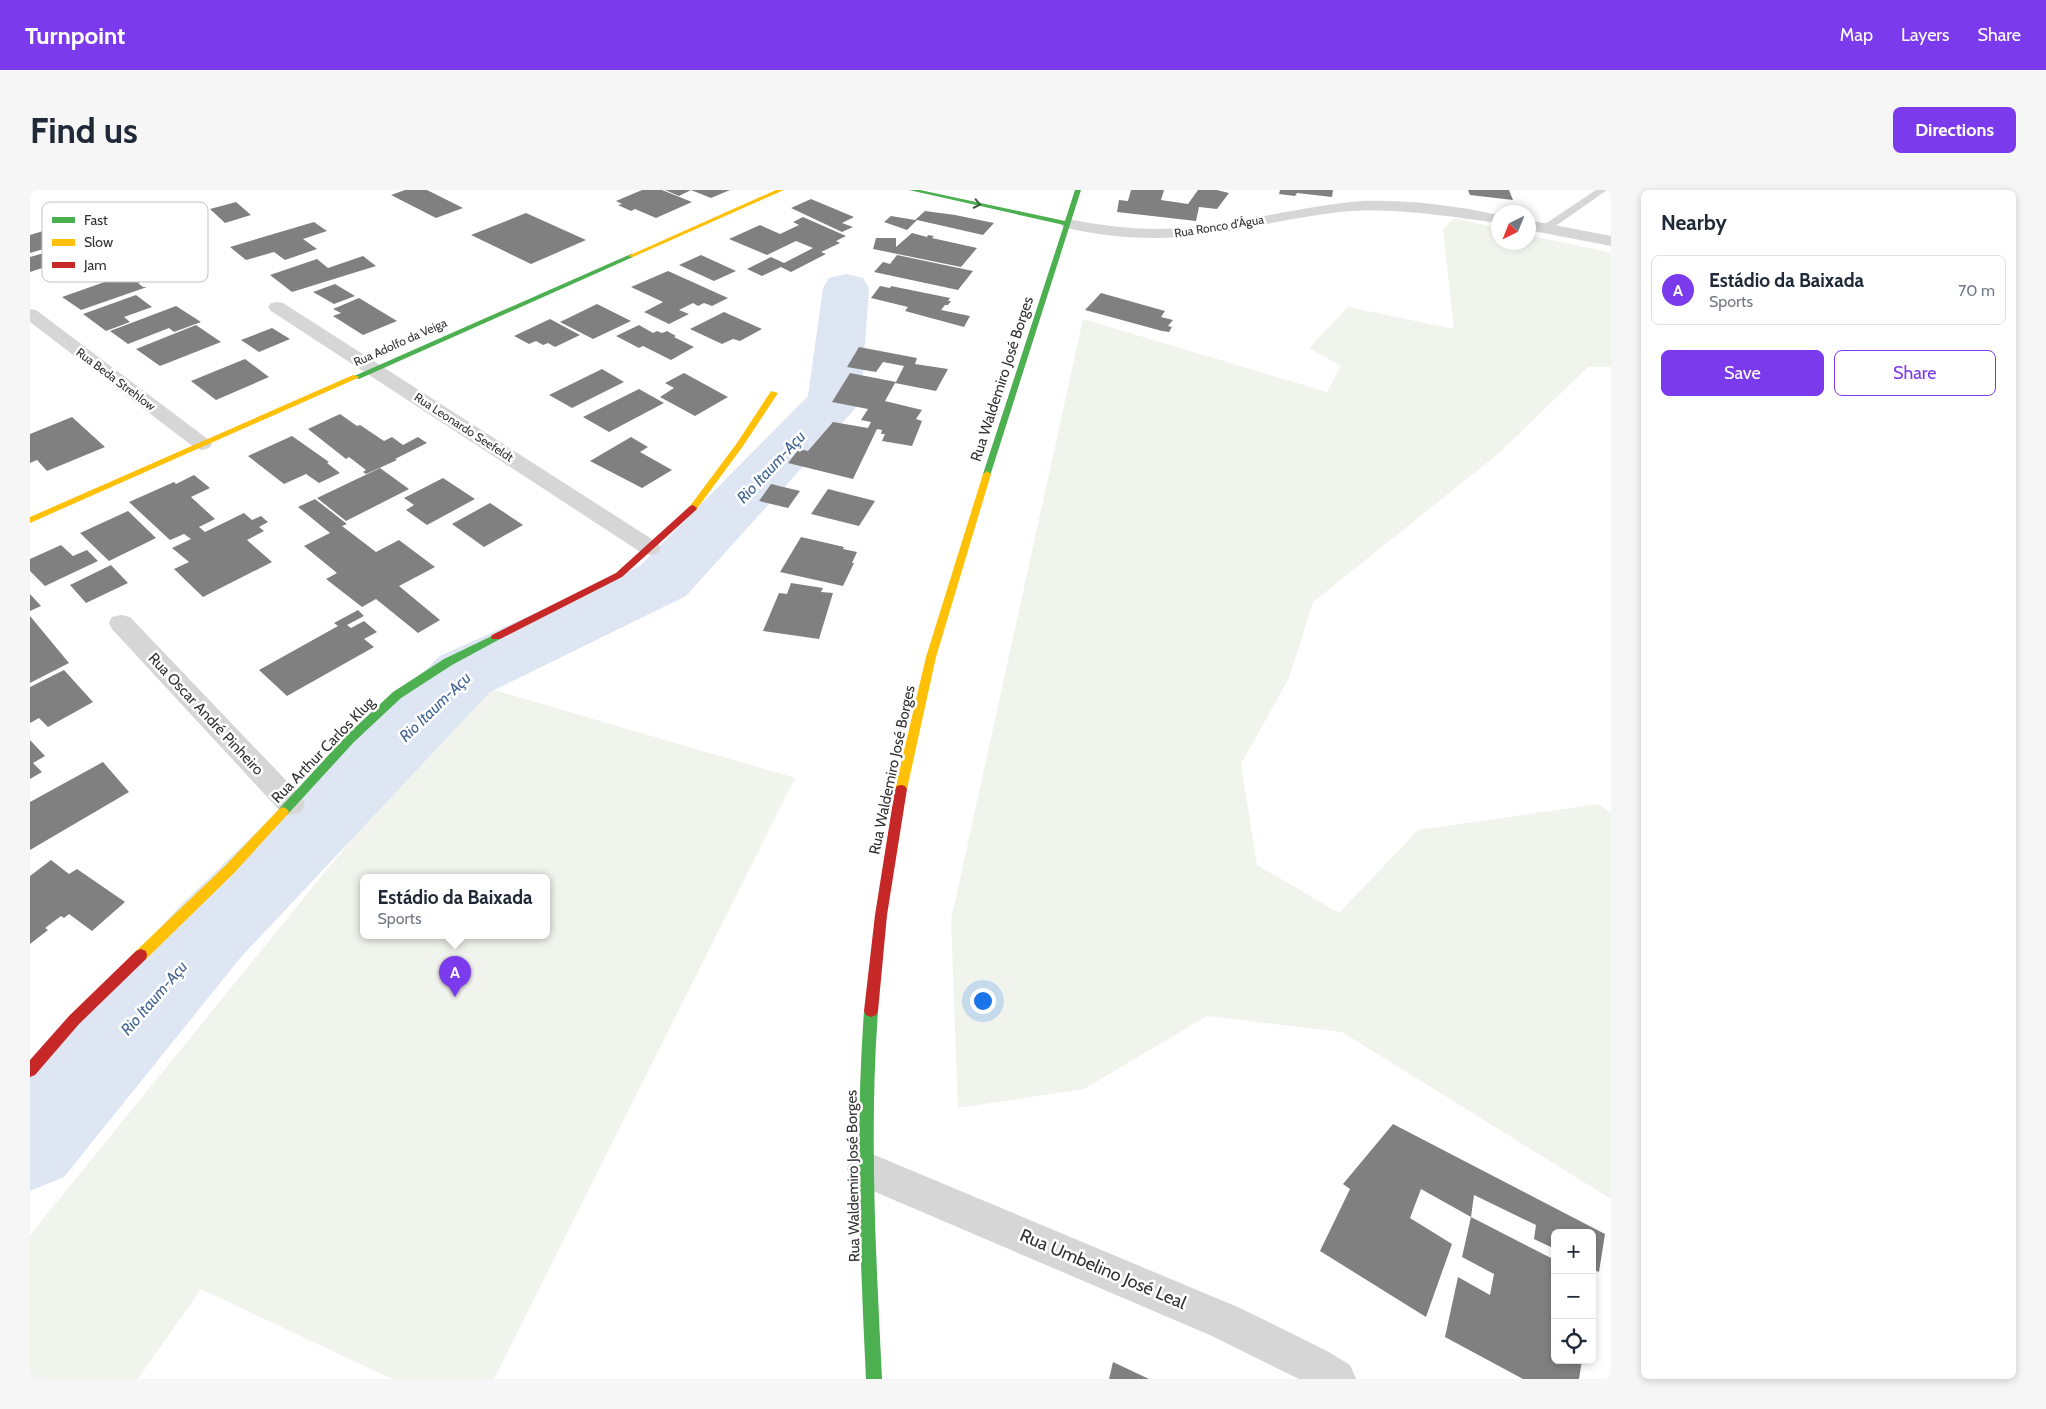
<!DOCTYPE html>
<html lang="en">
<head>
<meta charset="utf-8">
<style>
	body { margin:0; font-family:Cabin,sans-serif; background:#f6f6f7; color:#1f2937 }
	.controls { position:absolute; right:15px; bottom:15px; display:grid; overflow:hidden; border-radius:8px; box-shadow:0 2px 8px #0003 }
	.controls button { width:45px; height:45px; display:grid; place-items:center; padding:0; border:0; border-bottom:1px solid #e0e1e3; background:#fff; color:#1f2937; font:25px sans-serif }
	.compass { position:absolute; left:1461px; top:15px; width:45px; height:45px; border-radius:50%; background:#fff; box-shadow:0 2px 8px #0003; rotate:223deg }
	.you { position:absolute; left:952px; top:810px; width:18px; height:18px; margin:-12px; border:4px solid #fff; border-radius:50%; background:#1a73e8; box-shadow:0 0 0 8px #1a73e833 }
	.badge { display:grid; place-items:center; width:32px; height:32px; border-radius:50%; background:#7c3aed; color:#fff; font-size:16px; font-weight:700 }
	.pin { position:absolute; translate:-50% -41px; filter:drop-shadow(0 1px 2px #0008) }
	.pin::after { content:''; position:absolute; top:26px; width:18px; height:15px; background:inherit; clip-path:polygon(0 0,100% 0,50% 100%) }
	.popup { position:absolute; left:330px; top:684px; width:190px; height:65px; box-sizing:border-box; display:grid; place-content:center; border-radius:8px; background:#fff; filter:drop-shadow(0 1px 4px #0005); font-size:16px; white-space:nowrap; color:#747a83 }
	.popup b { font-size:19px; color:#1f2937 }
	.popup::after { content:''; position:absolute; left:50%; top:100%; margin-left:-10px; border:10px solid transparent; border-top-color:#fff }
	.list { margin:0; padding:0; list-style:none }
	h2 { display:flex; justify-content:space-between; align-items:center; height:65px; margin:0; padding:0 20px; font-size:21px }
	h2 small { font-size:16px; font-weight:400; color:#747a83 }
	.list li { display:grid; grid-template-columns:32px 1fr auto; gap:15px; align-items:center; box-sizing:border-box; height:70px; margin:0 10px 10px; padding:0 10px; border:1px solid #e0e1e3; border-radius:8px }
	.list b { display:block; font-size:19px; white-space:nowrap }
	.list p { margin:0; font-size:16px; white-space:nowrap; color:#747a83 }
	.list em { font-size:16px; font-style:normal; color:#747a83 }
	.actions { display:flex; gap:10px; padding:15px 20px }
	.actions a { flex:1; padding:11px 0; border:1px solid #7c3aed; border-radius:8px; text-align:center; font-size:18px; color:#7c3aed }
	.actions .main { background:#7c3aed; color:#fff }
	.icon { flex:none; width:28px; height:28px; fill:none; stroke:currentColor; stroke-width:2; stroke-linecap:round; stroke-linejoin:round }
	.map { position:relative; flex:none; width:1581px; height:1189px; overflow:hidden; border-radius:8px }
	header { display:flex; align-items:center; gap:30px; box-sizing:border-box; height:70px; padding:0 25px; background:#7c3aed; color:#fff }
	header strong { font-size:24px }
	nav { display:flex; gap:28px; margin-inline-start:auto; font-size:18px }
	.intro { display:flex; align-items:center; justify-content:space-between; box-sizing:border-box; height:120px; padding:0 30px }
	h1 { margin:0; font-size:35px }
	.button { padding:12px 22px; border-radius:8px; background:#7c3aed; color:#fff; font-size:18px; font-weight:700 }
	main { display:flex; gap:30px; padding:0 30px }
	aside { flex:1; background:#fff; border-radius:8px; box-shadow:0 2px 8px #0003 }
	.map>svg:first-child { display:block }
	.green { fill:#f0f4ed; fill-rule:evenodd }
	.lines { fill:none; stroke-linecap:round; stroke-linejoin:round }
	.river { fill:#dde6f2; fill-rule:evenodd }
	.building { fill:#808080 }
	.lane { fill:#d6d6d6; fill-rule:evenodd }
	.street { fill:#d6d6d6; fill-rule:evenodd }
	.fast { fill:#4caf50; fill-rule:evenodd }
	.slow { fill:#ffc107; fill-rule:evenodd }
	.jam { fill:#c62828; fill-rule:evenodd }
	.oneway { stroke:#3b5e3c }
	.labels { text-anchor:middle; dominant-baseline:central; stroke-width:5; stroke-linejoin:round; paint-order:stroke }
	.far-street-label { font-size:12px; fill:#323232; stroke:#fff }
	.street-label { font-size:15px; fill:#323232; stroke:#fff }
	.water-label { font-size:16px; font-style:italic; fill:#426593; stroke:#fff }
	.near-street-label { font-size:18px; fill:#323232; stroke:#fff }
	.key { fill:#fff; stroke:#c2c2c2; stroke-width:1 }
	.key-label { font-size:14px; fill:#323232 }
</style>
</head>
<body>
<header>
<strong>Turnpoint</strong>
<nav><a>Map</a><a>Layers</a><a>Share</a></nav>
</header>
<div class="intro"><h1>Find us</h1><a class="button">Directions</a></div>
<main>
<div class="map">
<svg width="1581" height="1189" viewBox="0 0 1581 1189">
	<rect width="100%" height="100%" fill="#fff"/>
	<!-- green -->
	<g class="green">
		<path d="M1424,28L1468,38V52H1498L1499,45L1581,63V177H1558L1469,263L1283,412L1259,488L1211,574L1227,675L1309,723L1388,640L1568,614L1581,623V1009L1312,842L1177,826L1054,899L928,918L921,730L1053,129L1297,202L1311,176L1279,158L1318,117L1424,139L1413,39Z"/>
		<path d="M447,495L765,588L464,1189H362L171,1099L108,1189H0V1045ZM516,688V746H334V688Z"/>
	</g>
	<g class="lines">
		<!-- river -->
		<path class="river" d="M816,84L833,88L839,98L831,210L823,221L656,406L460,502L211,767L34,987L0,1001V881L151,715L410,466L610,376L778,206L793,98L799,88Z"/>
	</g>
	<!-- building -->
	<g class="building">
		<path d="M375,0H397L433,18L406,28L361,5Z"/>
		<path d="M612,0H632L662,12L626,28L605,19L601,21L588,15L592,14L586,11Z"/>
		<path d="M635,0H700L681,8L661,0L649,6Z"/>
		<path d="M1101,0H1134L1131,10L1158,14L1168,0H1187L1199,3L1187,19L1169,17L1166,31L1087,22L1089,10L1098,11Z"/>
		<path d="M1250,0H1303L1302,7L1267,3L1265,6L1249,4Z"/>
		<path d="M1438,0H1479L1483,10L1440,5Z"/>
		<path d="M781,9L824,27L812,33L823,37L812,42L761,18Z"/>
		<path d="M206,12L221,25L195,33L180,19Z"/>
		<path d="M895,21L925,25L964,33L953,45L887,30L877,40L854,32L861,26L885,30Z"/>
		<path d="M496,23L556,50L501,74L441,45Z"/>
		<path d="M773,27L816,46L806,51L810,53L791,62L796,64L761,82L751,77L732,86L717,79L741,67L754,73L783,58L766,51L737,65L699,49L730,35L750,44L769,35L763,32Z"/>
		<path d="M284,32L297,41L273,49L287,59L255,70L244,62L216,70L200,57Z"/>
		<path d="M39,33L51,43L33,49L37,52L0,63V45Z"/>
		<path d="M882,43L897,47L898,45L904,46L902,48L947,58L931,77L843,59L846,48H866V57Z"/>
		<path d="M53,52L65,61L0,82V67Z"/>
		<path d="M671,65L706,81L684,91L649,75Z"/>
		<path d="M867,65L943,81L928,100L844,82L853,72L860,74Z"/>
		<path d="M333,66L346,76L262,102L240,85L287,69L298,78Z"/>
		<path d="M638,81L698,108L682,116L674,113L668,116L663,113L649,120L659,124L639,134L614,122L633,112L601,97Z"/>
		<path d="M96,87L99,88L103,87L110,92L108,93L113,97H117L51,120L32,107L86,88L88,90Z"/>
		<path d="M305,94L325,106L304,114L283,102Z"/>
		<path d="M850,96L860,98L861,96L920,108L918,111H921L918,115H915L911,120L940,126L934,137L875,121L878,117L841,108Z"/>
		<path d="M1071,103L1135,121L1131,127L1143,130L1138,136L1142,137L1139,142L1132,141L1055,120Z"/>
		<path d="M106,105L122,117L94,127L100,132L76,141L53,124Z"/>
		<path d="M329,108L367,131L333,145L303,126L311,123L303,119Z"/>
		<path d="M567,114L601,131L563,149L530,132Z"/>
		<path d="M146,116L171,132L144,142L139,138L98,154L80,141Z"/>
		<path d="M694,122L732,139L710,151L703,149L692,154L660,139Z"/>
		<path d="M520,129L550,145L525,157L518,153L513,155L506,151L499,154L484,146Z"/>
		<path d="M166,135L191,152L130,176L106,159Z"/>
		<path d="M609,135L623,143L627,141L632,143L637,141L646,146L644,147L664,157L641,170L613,156L609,158L586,146Z"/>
		<path d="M242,138L260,149L229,162L211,150Z"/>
		<path d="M829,157L887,168L885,174L918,179L906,201L865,193L855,211L892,220L886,229L892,231L882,256L852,251L855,244H851L852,240L847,239L823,289L758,273L769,259L778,261L803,232L838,238L841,232L831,230L838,219L802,212L820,183L866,192L874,176L853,172L846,182L817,177Z"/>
		<path d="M215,169L239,187L186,210L161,191Z"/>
		<path d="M572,179L594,192L542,218L519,205Z"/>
		<path d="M654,183L698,207L665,226L630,207L644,198L635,193Z"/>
		<path d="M609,199L634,213L579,242L553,227Z"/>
		<path d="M310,224L327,236L330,235L354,251L362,247L373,255L388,247L397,253L365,269L367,270L336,284L333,282L336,280L319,267L316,269L278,239Z"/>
		<path d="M42,227L75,257L17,281L7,270L0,273V244Z"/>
		<path d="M262,246L299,272L297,273L310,283L289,293L276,284L254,294L218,266Z"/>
		<path d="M601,247L618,257L610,262L642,280L612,298L560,271Z"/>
		<path d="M350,278L379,299L316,331L287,308Z"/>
		<path d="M164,285L180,298L161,307L185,329L169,337L175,342L214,323L222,330L231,326L238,332L229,337L234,341L217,350L242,372L173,407L144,379L159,372L142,358L161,349L154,344L140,350L99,312L144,292L146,294Z"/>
		<path d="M413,288L445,309L397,335L376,320L384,315L374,308Z"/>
		<path d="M741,294L770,301L758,318L729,311Z"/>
		<path d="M798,299L845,311L829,336L781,324Z"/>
		<path d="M285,309L317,334L312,336L346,362L369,350L405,377L369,396L410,430L388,443L346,409L332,417L296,389L307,383L274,356L300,343L268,317Z"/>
		<path d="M460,313L493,335L454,357L422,334Z"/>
		<path d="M98,321L126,348L79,371L50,343Z"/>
		<path d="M771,347L814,357L813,359L827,362L822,373H824L813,396L750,382Z"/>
		<path d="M31,355L43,366L57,360L68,371L15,396L0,381V369Z"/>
		<path d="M81,375L98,393L56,413L40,395Z"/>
		<path d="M761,393L793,398L791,402L803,403L789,449L733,441L749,403L757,404Z"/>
		<path d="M0,404L11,416L0,421Z"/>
		<path d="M328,420L334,426L317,435L321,438L334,431L347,442L334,449L344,457L257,506L229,480L308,436L304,433Z"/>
		<path d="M0,426L39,473L0,493Z"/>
		<path d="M34,480L63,512L18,537L9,528L0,533V497Z"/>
		<path d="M0,550L15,566L3,573L12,582L0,589Z"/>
		<path d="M73,572L99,602L0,660V612Z"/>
		<path d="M21,670L39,684L47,679L95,712L62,741L39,724L34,728L31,726L15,738L18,740L0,754V686Z"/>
		<path d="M1363,934L1575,1044L1569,1082L1562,1079V1043H1525V1059L1504,1049L1506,1035L1444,1005L1441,1027L1525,1070V1170H1552L1549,1189H1493L1415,1147L1428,1087L1460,1105L1464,1084L1432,1067L1441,1027L1391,999L1380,1028L1422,1054L1396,1127L1290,1061L1320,999L1313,994Z"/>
		<path d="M1083,1172L1119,1189H1079Z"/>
	</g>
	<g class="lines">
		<!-- lane -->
		<path class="lane" d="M1566,0H1577L1520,40H1512V36Z"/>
		<!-- street -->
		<g class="street">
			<path d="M1332,11C1378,10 1423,15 1468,25V33C1415,26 1365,17 1310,22C1264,27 1218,39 1172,45C1126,51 1077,48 1033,37L1030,34L1033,31L1038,29C1074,36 1111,41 1148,38C1210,34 1270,16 1332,11Z"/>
			<path d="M1498,30L1581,46V56L1498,40Z"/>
			<path d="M247,112L253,113L628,353L631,358L628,363L620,365L612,363L241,121L238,117L241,113Z"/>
			<path d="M0,119L6,120L179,250L182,254L179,258L172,260L165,258L0,132Z"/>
			<path d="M91,425L100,427L271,606L275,614L271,622L261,625L251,622L82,439L79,433L82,427Z"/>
			<path d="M835,961L1210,1118L1297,1161L1320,1175L1326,1189H1269L1182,1146L822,992L817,979L822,966Z"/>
		</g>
		<!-- fast -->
		<g class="fast">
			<path d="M879,0H890L1035,31L1045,0H1051L960,286H954L953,284L1034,35Z"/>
			<path d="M601,64L603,65V67L329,189L322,187Z"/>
			<path d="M466,444L470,445L471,447L470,449L422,475L371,508L324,552L257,625H249L247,622L249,619L316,546L363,502L414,469Z"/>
			<path d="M841,815L846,817L848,821C839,944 846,1066 852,1189H836C830,1066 825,944 834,821L836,817Z"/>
		</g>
		<!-- slow -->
		<g class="slow">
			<path d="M746,0H754L603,67L598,66Z"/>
			<path d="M323,185L330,187L0,333V327Z"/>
			<path d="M741,201L748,203L713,256L666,320H660V316L707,253Z"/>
			<path d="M957,281L961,284L906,467L877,599L875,602H867L865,599L896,467L953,284Z"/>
			<path d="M253,617L257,619L259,622L257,625L204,683L116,769L111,771L106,769L105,765L106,761L196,675L249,619Z"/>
		</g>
		<!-- jam -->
		<g class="jam">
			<path d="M663,315L667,318L666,320L592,387L470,449H462L461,447L462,445L586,383L660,316Z"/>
			<path d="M871,595L875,596L877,599L857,725L848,821L846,825L841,827L836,825L834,821L845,725L865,599L867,596Z"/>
			<path d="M111,759L116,761L117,765L116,769L49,834L5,885L0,887V870L39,826L106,761Z"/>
		</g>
	</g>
	<!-- one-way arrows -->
	<defs><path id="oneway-chevron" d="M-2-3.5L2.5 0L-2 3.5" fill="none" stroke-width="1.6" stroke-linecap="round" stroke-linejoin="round" transform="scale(1.25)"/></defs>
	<use class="oneway" href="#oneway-chevron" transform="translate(947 14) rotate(12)"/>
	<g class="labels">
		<!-- far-street labels -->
		<g class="far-street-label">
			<text transform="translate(1189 36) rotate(-9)">Rua Ronco d’Água</text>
			<text transform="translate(370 152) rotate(-24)">Rua Adolfo da Veiga</text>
			<text transform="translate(86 189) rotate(37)">Rua Beda Strehlow</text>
			<text transform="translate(434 237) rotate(33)">Rua Leonardo Seefeldt</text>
		</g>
		<!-- street labels -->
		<g class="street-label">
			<text transform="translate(972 189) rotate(-72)">Rua Waldemiro José Borges</text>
			<text transform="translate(176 524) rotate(47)">Rua Oscar André Pinheiro</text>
			<text transform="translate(293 560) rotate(-46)">Rua Arthur Carlos Klug</text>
			<text transform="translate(862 580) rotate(-78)">Rua Waldemiro José Borges</text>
			<text transform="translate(823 986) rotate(-91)">Rua Waldemiro José Borges</text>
		</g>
		<!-- water labels -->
		<g class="water-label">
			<text transform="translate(741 277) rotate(-47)">Rio Itaum-Açu</text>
			<text transform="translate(405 517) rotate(-44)">Rio Itaum-Açu</text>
			<text transform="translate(124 808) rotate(-49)">Rio Itaum-Açu</text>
		</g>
		<!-- near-street labels -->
		<g class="near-street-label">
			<text transform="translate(1073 1079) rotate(23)">Rua Umbelino José Leal</text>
		</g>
	</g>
	<!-- legend -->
	<rect x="12" y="12" width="166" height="80" rx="8" class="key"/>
	<rect x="22" y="27" width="23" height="6" fill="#4caf50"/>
	<rect x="22" y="49" width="23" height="7" fill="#ffc107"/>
	<rect x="22" y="72" width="23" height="6" fill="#c62828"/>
	<g class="key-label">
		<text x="54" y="35">Fast</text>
		<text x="54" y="57">Slow</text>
		<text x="54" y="80">Jam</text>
	</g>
</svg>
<div class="controls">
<button>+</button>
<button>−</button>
<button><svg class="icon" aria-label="locate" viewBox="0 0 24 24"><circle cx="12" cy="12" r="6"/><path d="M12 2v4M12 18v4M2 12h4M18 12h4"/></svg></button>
</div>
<svg class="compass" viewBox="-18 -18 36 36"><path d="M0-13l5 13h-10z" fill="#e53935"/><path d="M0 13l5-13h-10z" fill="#747a83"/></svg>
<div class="you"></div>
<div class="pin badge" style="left:425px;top:807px">A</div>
<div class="popup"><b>Estádio da Baixada</b>Sports</div>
</div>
<aside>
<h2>Nearby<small></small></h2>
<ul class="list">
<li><span class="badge">A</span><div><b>Estádio da Baixada</b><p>Sports</p></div><em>70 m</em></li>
</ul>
<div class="actions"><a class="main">Save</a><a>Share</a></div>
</aside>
</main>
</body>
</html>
